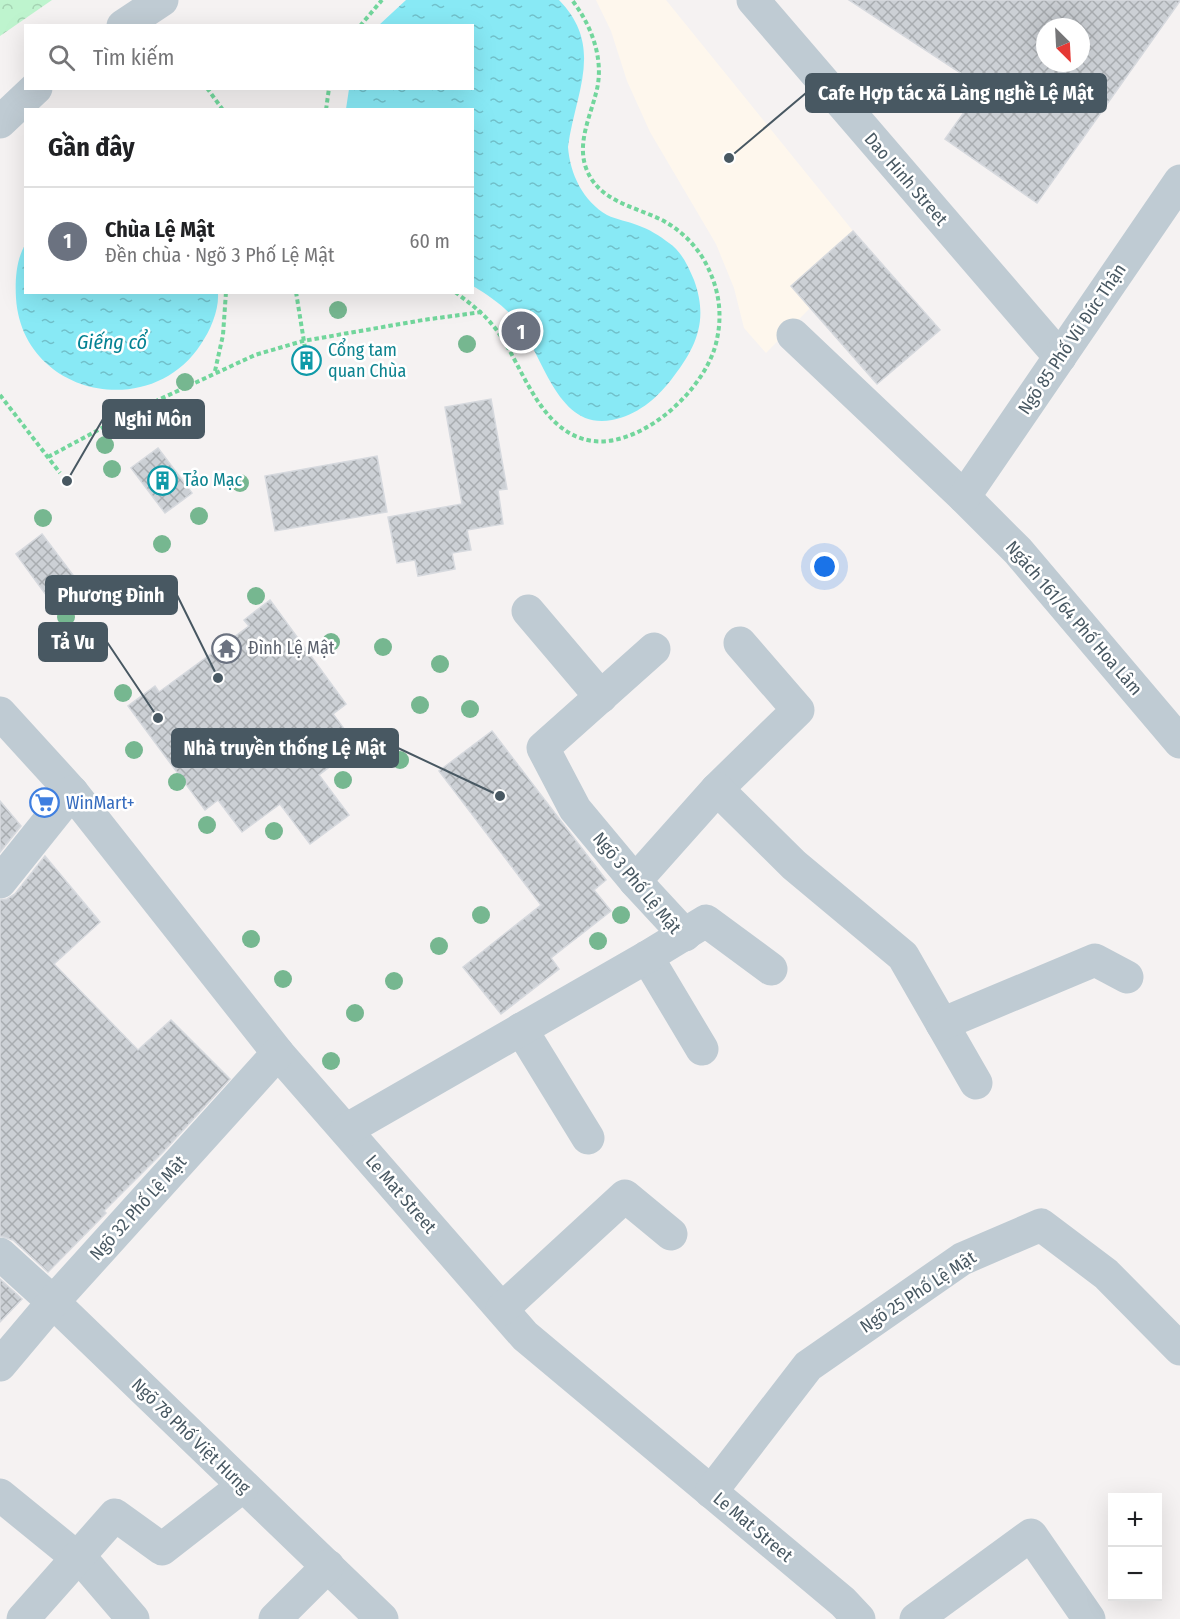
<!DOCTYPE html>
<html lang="vi">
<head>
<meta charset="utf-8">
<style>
	body { margin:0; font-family:"Fira Sans Condensed",sans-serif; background:#f6f6f6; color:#202124 }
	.controls { position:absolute; right:18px; bottom:18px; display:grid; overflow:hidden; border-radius:0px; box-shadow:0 6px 24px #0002 }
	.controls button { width:54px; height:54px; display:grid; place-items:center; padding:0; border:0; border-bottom:2px solid #e0e0e0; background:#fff; color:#202124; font:30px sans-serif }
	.compass { position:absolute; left:1036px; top:18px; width:54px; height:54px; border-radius:50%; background:#fff; box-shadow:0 6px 24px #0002; rotate:156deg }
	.you { position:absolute; left:825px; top:567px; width:21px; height:21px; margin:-15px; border:4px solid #fff; border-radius:50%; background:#1a73e8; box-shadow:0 0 0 9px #1a73e833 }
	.badge { display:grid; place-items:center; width:39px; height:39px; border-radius:50%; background:#7c3aed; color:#fff; font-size:20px; font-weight:700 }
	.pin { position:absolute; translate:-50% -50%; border:3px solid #fff; box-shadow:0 2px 6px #0006 }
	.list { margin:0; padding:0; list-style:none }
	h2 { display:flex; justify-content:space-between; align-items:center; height:78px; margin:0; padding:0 24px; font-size:26px }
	h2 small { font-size:20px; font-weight:400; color:#757577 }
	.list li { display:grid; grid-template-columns:39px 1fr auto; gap:18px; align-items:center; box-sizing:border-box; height:108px; padding:0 24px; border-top:2px solid #e0e0e0 }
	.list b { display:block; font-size:22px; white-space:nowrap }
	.list p { margin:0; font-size:20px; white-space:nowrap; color:#757577 }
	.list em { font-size:20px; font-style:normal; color:#757577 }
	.icon { flex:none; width:33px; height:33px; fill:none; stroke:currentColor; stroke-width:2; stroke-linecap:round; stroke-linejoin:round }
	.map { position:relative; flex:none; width:1180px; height:1619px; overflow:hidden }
	.search { position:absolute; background:#fff; box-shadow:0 6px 24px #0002; left:24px; top:24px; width:450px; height:66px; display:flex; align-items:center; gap:15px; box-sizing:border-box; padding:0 21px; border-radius:0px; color:#757577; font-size:22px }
	.panel { position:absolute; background:#fff; box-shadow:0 6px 24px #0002; left:24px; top:108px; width:450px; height:186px; border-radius:0px }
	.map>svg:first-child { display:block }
	.commercial { fill:#fef7ed }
	.park { fill:url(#park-crowns) }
	.water { fill:url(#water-ripples) }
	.building { fill:url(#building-cross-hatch); stroke:#d6d9de; stroke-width:1.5; fill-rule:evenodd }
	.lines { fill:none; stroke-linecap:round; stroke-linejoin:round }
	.path { stroke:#72d69c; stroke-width:4; stroke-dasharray:4.5 3; stroke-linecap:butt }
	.minor { stroke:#bfcbd3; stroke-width:33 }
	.tree { fill:#76b790 }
	.labels { text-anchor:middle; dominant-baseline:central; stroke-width:5; stroke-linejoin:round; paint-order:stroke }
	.street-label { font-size:18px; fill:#485862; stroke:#fff }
	.culture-label { font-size:18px; fill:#0d838f; stroke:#fff; text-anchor:start }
	.worship-label { font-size:18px; fill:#5b616d; stroke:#fff; text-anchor:start }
	.shop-label { font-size:18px; fill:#366cbe; stroke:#fff; text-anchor:start }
	.water-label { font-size:20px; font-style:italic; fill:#048292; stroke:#fff }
	.leader { fill:none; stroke:#485862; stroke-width:2 }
	.callout-dot { fill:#485862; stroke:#fff; stroke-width:2 }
	.callout { fill:#485862; stroke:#485862; stroke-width:2 }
	.callout-label { font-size:20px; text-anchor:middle; font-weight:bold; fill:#fff }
</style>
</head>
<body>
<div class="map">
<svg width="1180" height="1619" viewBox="0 0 1180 1619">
	<defs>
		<pattern id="park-crowns" width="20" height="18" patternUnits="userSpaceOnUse" patternTransform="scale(1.5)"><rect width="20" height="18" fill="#bef4ce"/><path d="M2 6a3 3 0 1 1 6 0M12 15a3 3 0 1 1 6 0" fill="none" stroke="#a5d3b3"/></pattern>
		<pattern id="water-ripples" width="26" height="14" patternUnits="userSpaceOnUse" patternTransform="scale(1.5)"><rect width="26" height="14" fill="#88e9f5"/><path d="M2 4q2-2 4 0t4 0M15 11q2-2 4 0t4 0" fill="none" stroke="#71c0ca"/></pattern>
		<pattern id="building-cross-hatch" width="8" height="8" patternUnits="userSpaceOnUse" patternTransform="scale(1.5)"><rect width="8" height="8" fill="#ccd0d5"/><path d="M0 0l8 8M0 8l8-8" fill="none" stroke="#a8acb0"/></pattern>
	</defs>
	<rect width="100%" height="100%" fill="#f5f2f2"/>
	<!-- commercial -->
	<path class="commercial" d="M596,0H666L853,231L791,286L810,308L766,353L744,328L734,288L716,244L650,132L627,81L611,31Z"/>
	<!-- park -->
	<path class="park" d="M0,0H52L0,36Z"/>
	<!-- water -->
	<g class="water">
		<path d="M406,0H559C605,47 575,93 568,147C570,174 583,201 607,215C617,220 628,221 637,225C649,229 660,236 669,243C682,252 688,266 694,280C709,321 696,348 671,380C655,400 637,415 612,420C556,431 543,352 515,319C504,306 488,295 473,286L472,110L346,109L349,89L472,88V26L379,25Z"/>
		<path d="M25,245L26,292L218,293C219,310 211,329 201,344C150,423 22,395 16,298C15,281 16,260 25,245Z"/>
	</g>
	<!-- building -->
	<g class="building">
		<path d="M849,0H1180V1L1037,203L945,139L982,87ZM1045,27H1081V63H1045Z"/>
		<path d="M853,231L940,330L877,384L791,286Z"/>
		<path d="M491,399L507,489L498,490L503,524L467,530L471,550L452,553L455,569L418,576L415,560L397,563L388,517L462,504L445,407Z"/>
		<path d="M158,448L192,493L165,513L131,468Z"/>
		<path d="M377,456L387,512L275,531L265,476Z"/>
		<path d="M42,534L76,579L49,599L16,554Z"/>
		<path d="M270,600L346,704L333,714L357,746L319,775L349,815L310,844L280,804L242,832L218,800L205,810L128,706L155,686L159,692L249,626L244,620Z"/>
		<path d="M492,731L606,880L594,890L611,911L551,958L559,969L501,1014L463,967L541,905L439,771Z"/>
		<path d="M0,801L21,826L0,852Z"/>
		<path d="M45,856L100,922L54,964L138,1050L171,1020L230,1079L164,1151L104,1211L106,1213L48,1272L13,1240L0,1236V900L7,899L15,894Z"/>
		<path d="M0,1279L22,1299L0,1322Z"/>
	</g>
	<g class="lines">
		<!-- path -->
		<g class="path">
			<path d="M360,26L382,0"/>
			<path d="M207,88L223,110"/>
			<path d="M326,110L329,88"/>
			<path d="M296,292L306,354"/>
			<path d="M455,292C471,304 486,315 498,332C524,368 540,434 593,441C644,447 708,387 717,339C723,311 718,285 704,260C694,243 679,229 662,220C633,206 598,201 586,168C577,143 590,117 596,93C605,61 592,26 572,0"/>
			<path d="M215,371L223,335L226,292"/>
			<path d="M0,395L60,473"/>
			<path d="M48,457L128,414L255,355L303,341L423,320L482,312"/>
		</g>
		<!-- minor -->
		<g class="minor">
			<path d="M753,0L1060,357"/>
			<path d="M123,26L162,0"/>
			<path d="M0,122L36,88"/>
			<path d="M793,335L964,497L1018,551L1180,742"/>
			<path d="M964,497L1180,181"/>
			<path d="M528,611L601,697"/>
			<path d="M654,649L543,748L575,809L635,881L685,935"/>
			<path d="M0,713L72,792L278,1053L525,1336L843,1602L859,1619"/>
			<path d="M717,789L798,710L740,643"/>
			<path d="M635,881L717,789L794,865L903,956L976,1083"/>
			<path d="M0,882L72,792"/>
			<path d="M647,957L702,1049"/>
			<path d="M942,1024L1095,960L1127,977"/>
			<path d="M521,1029L588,1138"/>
			<path d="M346,1130L647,957L706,921L771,969"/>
			<path d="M0,1254L53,1302L382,1619"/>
			<path d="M502,1309L625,1196L671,1234"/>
			<path d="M0,1365L53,1302L278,1053"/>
			<path d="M711,1492L808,1366L962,1259L1041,1225L1106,1274L1180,1349"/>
			<path d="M0,1495L70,1552L78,1555L133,1619"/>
			<path d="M23,1619L115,1515L162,1549L243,1486"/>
			<path d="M275,1619L328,1566"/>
			<path d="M916,1619L1031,1535L1089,1619"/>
		</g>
	</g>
	<!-- trees -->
	<g class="tree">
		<circle cx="338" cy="310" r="9"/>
		<circle cx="467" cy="344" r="9"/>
		<circle cx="185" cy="382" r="9"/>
		<circle cx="105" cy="445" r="9"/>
		<circle cx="112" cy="469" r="9"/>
		<circle cx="240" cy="483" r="9"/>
		<circle cx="199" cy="516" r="9"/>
		<circle cx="43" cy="518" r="9"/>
		<circle cx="162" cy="544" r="9"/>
		<circle cx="256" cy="596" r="9"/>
		<circle cx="66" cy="617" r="9"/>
		<circle cx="331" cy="642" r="9"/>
		<circle cx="383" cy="647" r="9"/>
		<circle cx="440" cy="664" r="9"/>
		<circle cx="123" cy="693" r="9"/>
		<circle cx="420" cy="705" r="9"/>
		<circle cx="470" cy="709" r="9"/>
		<circle cx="134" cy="750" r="9"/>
		<circle cx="400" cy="760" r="9"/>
		<circle cx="343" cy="780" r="9"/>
		<circle cx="177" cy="782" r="9"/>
		<circle cx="207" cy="825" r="9"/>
		<circle cx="274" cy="831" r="9"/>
		<circle cx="481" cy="915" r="9"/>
		<circle cx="621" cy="915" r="9"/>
		<circle cx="251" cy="939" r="9"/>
		<circle cx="598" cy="941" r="9"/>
		<circle cx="439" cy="946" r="9"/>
		<circle cx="283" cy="979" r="9"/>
		<circle cx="394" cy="981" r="9"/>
		<circle cx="355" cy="1013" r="9"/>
		<circle cx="331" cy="1061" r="9"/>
	</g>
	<!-- icons -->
	<defs>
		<symbol id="building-ring" viewBox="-11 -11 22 22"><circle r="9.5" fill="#fff" stroke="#0f9aa8" stroke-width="1.5"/><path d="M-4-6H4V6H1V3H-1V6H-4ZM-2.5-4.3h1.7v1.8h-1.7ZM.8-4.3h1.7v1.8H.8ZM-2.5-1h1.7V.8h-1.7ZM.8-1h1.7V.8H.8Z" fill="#0f9aa8"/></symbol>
		<symbol id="temple-ring" viewBox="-11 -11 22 22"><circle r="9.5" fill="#fff" stroke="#6b7280" stroke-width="1.5"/><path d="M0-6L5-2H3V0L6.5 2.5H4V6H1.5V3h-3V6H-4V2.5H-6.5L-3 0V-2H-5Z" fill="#6b7280"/></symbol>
		<symbol id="supermarket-ring" viewBox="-11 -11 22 22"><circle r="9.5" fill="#fff" stroke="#3f7fe0" stroke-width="1.5"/><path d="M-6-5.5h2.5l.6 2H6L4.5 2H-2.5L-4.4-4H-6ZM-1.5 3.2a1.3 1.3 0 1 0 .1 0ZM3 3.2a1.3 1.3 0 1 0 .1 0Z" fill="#3f7fe0"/></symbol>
	</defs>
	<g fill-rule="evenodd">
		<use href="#building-ring" x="290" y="344" width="33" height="33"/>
		<use href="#building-ring" x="146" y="464" width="33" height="33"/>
		<use href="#temple-ring" x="210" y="632" width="33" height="33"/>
		<use href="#supermarket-ring" x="28" y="786" width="33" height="33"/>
	</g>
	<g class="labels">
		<!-- street labels -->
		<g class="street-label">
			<text transform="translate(906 179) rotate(49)">Dao Hinh Street</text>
			<text transform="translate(1072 339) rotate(-56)">Ngõ 85 Phố Vũ Đức Thận</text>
			<text transform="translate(1074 618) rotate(49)">Ngách 161/64 Phố Hoa Lâm</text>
			<text transform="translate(637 883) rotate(50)">Ngõ 3 Phố Lệ Mật</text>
			<text transform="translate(401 1194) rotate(49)">Le Mat Street</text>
			<text transform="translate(138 1208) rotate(-48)">Ngõ 32 Phố Lệ Mật</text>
			<text transform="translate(918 1292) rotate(-33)">Ngõ 25 Phố Lệ Mật</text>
			<text transform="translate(191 1436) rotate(44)">Ngõ 78 Phố Việt Hưng</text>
			<text transform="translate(753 1527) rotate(40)">Le Mat Street</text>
		</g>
		<!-- culture labels -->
		<g class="culture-label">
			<text x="328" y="350">Cổng tam<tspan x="328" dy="21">quan Chùa</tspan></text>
			<text x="183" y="480">Tảo Mạc</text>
		</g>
		<!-- worship labels -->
		<g class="worship-label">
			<text x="248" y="648">Đình Lệ Mật</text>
		</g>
		<!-- shop labels -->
		<g class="shop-label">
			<text x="66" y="803">WinMart+</text>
		</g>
		<!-- water labels -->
		<g class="water-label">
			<text x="112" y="342">Giếng cổ</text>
		</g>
	</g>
	<!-- callouts -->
	<path class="leader" d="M729 158L806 93M67 481L103 419M218 678L177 595M158 718L107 642M500 796L398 748"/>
	<g class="callout-dot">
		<circle cx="729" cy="158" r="6"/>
		<circle cx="67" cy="481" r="6"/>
		<circle cx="218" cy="678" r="6"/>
		<circle cx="158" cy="718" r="6"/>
		<circle cx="500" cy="796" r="6"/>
	</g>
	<g class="callout">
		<rect x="806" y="74" width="300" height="38" rx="6"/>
		<rect x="103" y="400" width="101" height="38" rx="6"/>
		<rect x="46" y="576" width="131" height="38" rx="6"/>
		<rect x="39" y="623" width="68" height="38" rx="6"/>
		<rect x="172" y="729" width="226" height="38" rx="6"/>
	</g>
	<g class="callout-label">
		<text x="956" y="100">Cafe Hợp tác xã Làng nghề Lệ Mật</text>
		<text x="153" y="426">Nghi Môn</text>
		<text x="111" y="602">Phương Đình</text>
		<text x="73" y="649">Tả Vu</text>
		<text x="285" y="755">Nhà truyền thống Lệ Mật</text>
	</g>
</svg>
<div class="controls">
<button>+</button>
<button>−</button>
</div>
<svg class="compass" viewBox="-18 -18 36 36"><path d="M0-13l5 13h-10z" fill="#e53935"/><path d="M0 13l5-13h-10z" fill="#757577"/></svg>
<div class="you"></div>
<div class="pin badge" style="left:521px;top:331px;background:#6b7280">1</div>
<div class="search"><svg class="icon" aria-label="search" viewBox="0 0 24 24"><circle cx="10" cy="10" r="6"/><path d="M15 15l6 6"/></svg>Tìm kiếm</div>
<section class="panel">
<h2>Gần đây<small></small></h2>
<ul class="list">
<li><span class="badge" style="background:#6b7280">1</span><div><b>Chùa Lệ Mật</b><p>Đền chùa · Ngõ 3 Phố Lệ Mật</p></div><em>60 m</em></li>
</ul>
</section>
</div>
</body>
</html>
